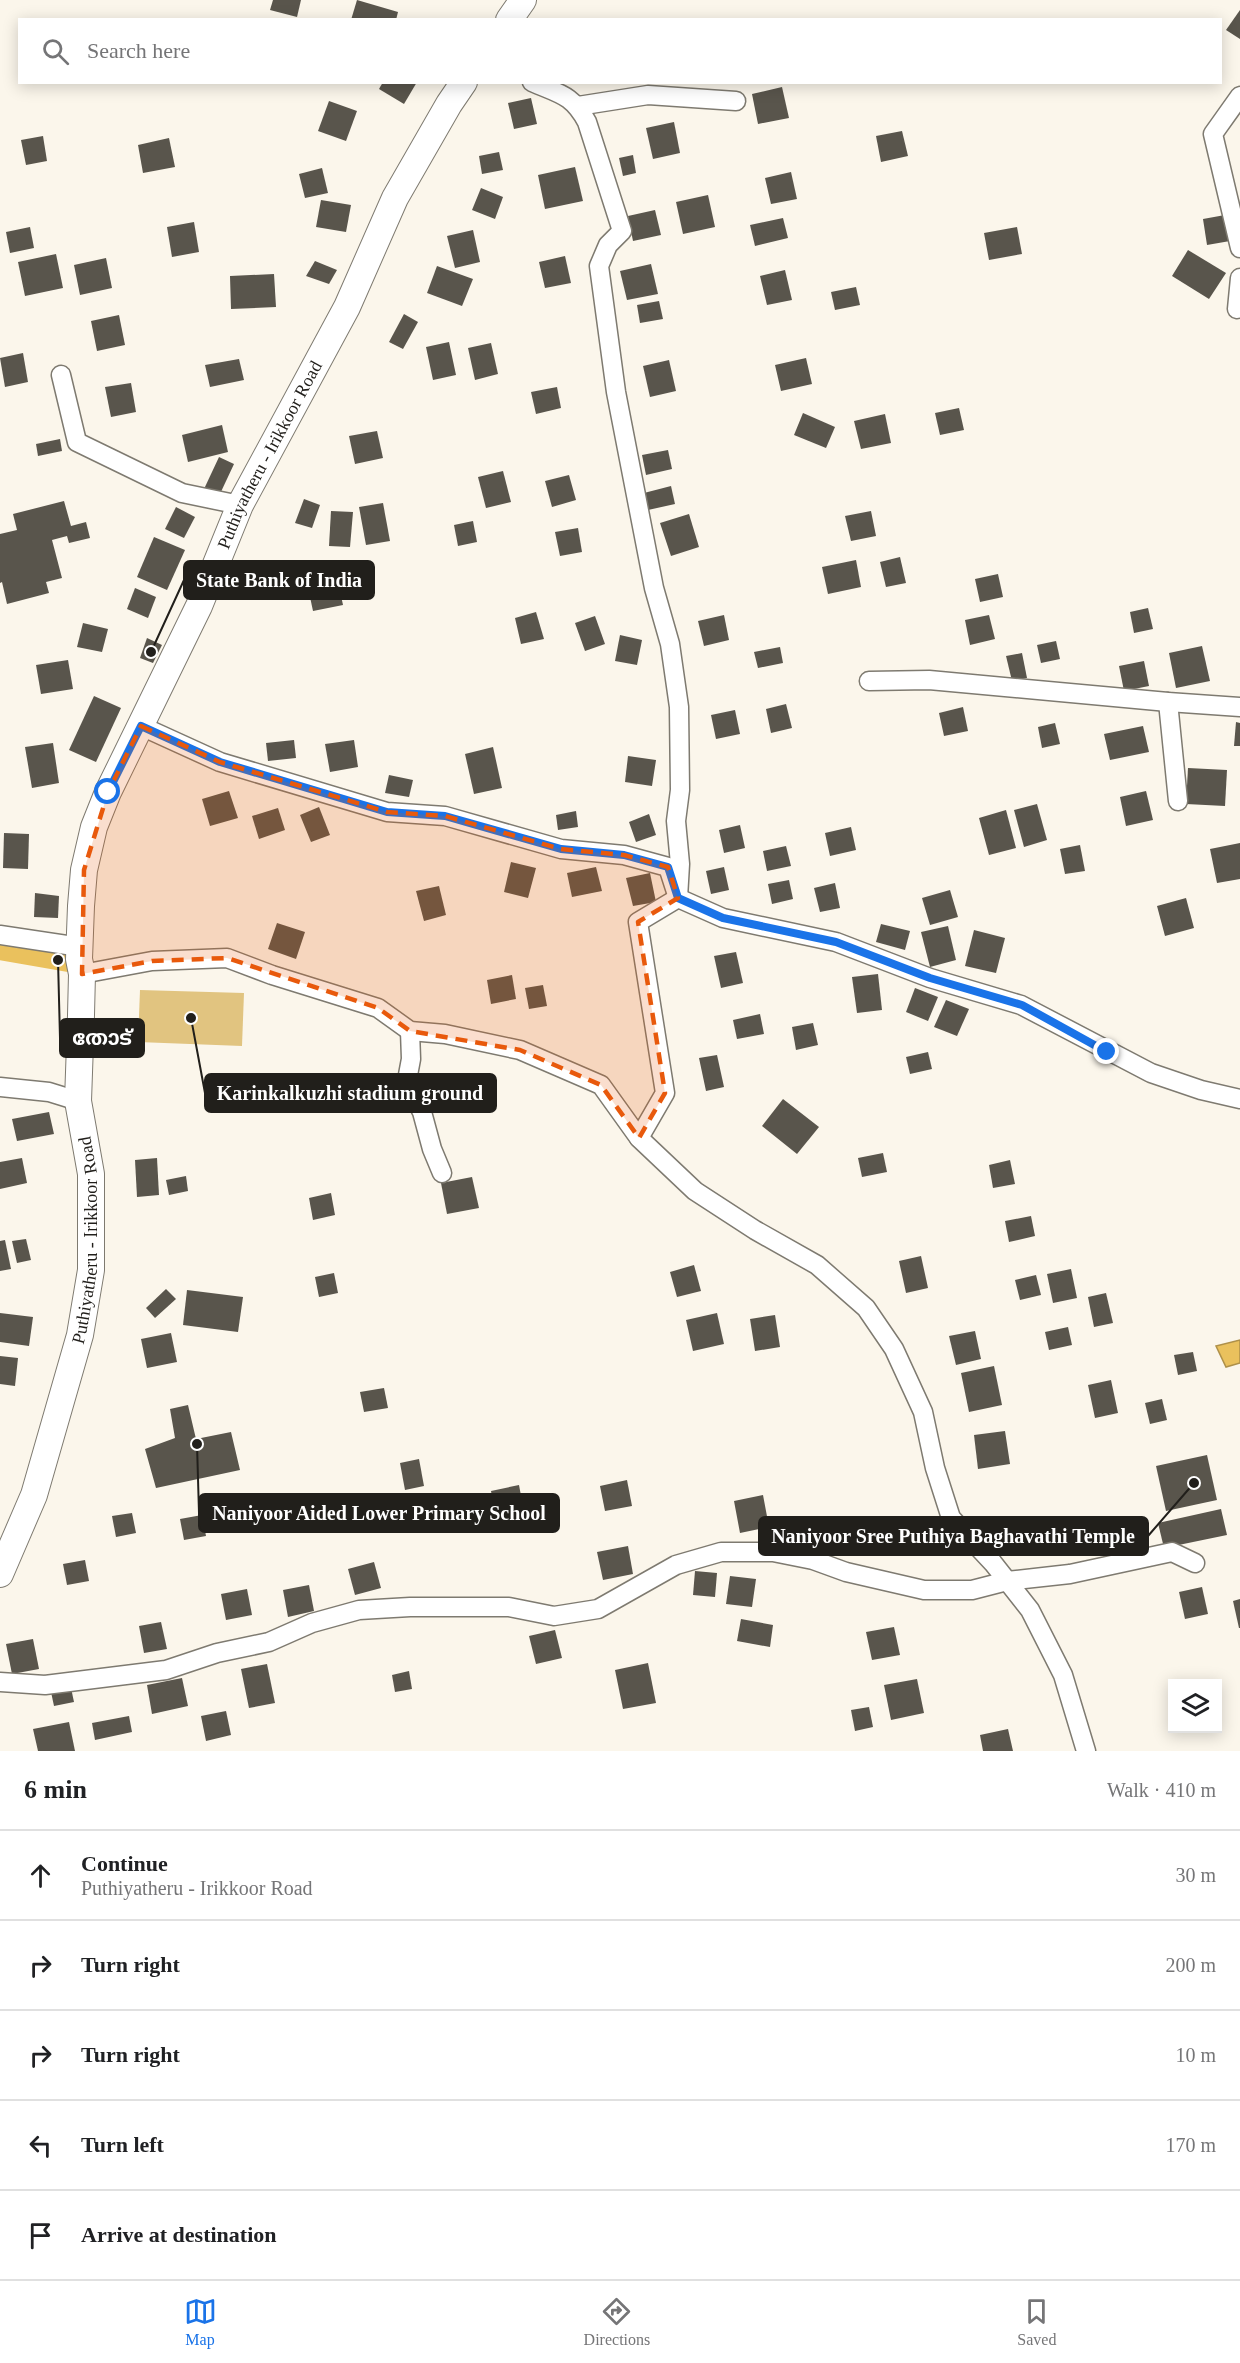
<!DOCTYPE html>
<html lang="en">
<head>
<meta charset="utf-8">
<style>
	body { margin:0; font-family:"Times New Roman","Noto Sans Malayalam",serif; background:#f2f2f2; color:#202124 }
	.controls { position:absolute; right:18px; bottom:18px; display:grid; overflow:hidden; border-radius:0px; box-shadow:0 3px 15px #0003 }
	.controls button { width:54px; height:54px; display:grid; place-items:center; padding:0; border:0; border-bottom:2px solid #e0e0e0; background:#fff; color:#202124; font:30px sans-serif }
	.stop { position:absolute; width:18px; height:18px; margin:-14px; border:4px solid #1a73e8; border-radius:50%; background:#fff }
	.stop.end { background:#1a73e8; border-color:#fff; box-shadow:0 2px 6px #0008 }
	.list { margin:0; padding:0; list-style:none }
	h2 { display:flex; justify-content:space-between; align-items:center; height:78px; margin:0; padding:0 24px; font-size:26px }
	h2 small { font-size:20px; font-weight:400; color:#757577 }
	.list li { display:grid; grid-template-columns:39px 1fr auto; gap:18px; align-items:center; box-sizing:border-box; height:90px; padding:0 24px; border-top:2px solid #e0e0e0 }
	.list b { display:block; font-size:22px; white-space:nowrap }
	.list p { margin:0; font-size:20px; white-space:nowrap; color:#757577 }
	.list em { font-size:20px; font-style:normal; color:#757577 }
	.icon { flex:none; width:33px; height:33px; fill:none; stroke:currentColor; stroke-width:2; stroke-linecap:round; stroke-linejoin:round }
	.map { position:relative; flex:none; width:1240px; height:1751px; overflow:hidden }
	.search { position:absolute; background:#fff; box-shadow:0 3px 15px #0003; left:18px; right:18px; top:18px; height:66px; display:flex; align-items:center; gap:15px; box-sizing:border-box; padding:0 21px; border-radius:0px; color:#757577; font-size:22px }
	.sheet { height:528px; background:#fff }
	nav { display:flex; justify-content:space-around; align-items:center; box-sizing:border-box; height:84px; border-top:2px solid #e0e0e0; background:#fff; font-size:16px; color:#757577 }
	nav a { display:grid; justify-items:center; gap:3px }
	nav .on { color:#1a73e8 }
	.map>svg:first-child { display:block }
	.green { fill:#e1c480 }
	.water { fill:#eac15d; stroke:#ae9049; stroke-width:1.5 }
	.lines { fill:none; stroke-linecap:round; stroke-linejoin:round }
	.canal { stroke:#eac15d; stroke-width:20 }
	.building { fill:#59554c }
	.minor-casing { stroke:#7e7a70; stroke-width:21 }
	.secondary-casing { stroke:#7e7a70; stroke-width:28 }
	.minor { stroke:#fff; stroke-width:18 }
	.secondary { stroke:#fff; stroke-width:26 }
	.route { stroke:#1a73e8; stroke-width:8 }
	.marked { fill:#e8590c; fill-opacity:0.2; stroke:#e8590c; stroke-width:4.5; stroke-dasharray:12 8; stroke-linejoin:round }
	.labels { text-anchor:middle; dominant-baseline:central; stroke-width:6; stroke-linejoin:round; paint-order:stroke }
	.street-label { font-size:18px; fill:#211f1b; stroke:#fff }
	.leader { fill:none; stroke:#211f1b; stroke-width:2 }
	.callout-dot { fill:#211f1b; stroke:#fff; stroke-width:2 }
	.callout { fill:#211f1b; stroke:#211f1b; stroke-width:2 }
	.callout-label { font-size:20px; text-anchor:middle; font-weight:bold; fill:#fff }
</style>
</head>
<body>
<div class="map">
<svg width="1240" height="1751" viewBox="0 0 1240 1751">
	<rect width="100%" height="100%" fill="#fbf6eb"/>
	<!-- green -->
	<path class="green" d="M140,990L244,993L242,1046L138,1042Z"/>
	<!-- water -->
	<path class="water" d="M1240,1340V1363L1226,1367L1216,1346Z"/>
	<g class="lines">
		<!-- canal -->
		<path class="canal" d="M0,950L68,962"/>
	</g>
	<!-- building -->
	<g class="building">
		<path d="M273,0H301L297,17L270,10Z"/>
		<path d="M357,0L398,12L396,20H351Z"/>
		<path d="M1240,10V39L1226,30Z"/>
		<path d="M383,82H417L404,104L379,89Z"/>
		<path d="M782,87L789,118L758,124L752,94Z"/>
		<path d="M531,98L537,124L514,129L508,103Z"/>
		<path d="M329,101L357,111L346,141L318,131Z"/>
		<path d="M674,122L680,153L653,159L646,128Z"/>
		<path d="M902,131L908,156L881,162L876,136Z"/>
		<path d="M43,136L47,161L26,165L21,140Z"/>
		<path d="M169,138L175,167L143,173L138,145Z"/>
		<path d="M499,152L503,170L482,174L479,156Z"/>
		<path d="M633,155L636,173L623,176L619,158Z"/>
		<path d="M575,167L583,201L545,209L538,175Z"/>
		<path d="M322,168L328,193L305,198L299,174Z"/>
		<path d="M791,172L797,199L771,204L765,178Z"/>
		<path d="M481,188L503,197L495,219L472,210Z"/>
		<path d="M708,195L715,227L683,234L676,202Z"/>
		<path d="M321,200L351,205L346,232L316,227Z"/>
		<path d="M655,210L661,235L633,241L628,216Z"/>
		<path d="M1225,215L1230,241L1207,245L1203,219Z"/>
		<path d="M783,218L788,238L755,246L750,225Z"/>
		<path d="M194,222L199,252L172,257L167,227Z"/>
		<path d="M30,227L34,248L10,253L6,232Z"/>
		<path d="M1017,227L1022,254L989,260L984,233Z"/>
		<path d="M473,230L480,262L455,268L447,236Z"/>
		<path d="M1188,250L1226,273L1209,299L1172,276Z"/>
		<path d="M56,254L63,288L25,296L18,262Z"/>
		<path d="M565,256L571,283L545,288L539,262Z"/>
		<path d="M106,258L112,288L80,295L74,265Z"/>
		<path d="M315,261L337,270L329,284L306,276Z"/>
		<path d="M651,264L658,294L627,300L620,271Z"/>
		<path d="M437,266L473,279L462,306L427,293Z"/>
		<path d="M785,270L792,300L767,305L760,276Z"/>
		<path d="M274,274L276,307L231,309L230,276Z"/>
		<path d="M856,287L860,305L835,310L831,292Z"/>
		<path d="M659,301L663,319L640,323L637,305Z"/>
		<path d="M404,314L418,322L403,349L389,342Z"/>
		<path d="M119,315L125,345L97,351L91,321Z"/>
		<path d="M449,342L456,375L433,380L426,347Z"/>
		<path d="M491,343L498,374L475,380L468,348Z"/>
		<path d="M23,353L28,382L5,387L0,358Z"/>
		<path d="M806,358L812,384L781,391L775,365Z"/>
		<path d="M239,359L244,380L210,387L205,365Z"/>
		<path d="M669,360L676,391L650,397L643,366Z"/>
		<path d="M131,383L136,412L111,417L105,387Z"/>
		<path d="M557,387L561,408L536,414L531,392Z"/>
		<path d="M959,408L964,430L940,435L935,413Z"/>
		<path d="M803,413L835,427L826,448L794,435Z"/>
		<path d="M885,414L891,443L861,449L854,421Z"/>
		<path d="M222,425L228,452L188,462L182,435Z"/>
		<path d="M377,431L383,458L355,464L349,436Z"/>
		<path d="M60,439L62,451L38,456L36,444Z"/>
		<path d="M668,450L672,469L646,475L642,455Z"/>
		<path d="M219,457L234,464L219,496L204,489Z"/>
		<path d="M503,471L511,502L486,508L478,477Z"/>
		<path d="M569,475L576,500L552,507L545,481Z"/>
		<path d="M671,486L675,504L648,510L644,493Z"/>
		<path d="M304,499L320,505L312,528L295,523Z"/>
		<path d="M64,501L71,526L86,522L90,538L69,543L67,536L52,540L62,578L46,582L49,593L7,604L2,582L0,583V534L17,530L13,514Z"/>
		<path d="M383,503L390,541L366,545L359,507Z"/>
		<path d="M176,507L195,517L184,538L165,529Z"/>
		<path d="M331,511L353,512L350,547L329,546Z"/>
		<path d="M871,511L876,536L851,541L845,516Z"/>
		<path d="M689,514L699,547L671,556L660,523Z"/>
		<path d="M473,521L477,542L458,546L454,525Z"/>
		<path d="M578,528L582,552L560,556L555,532Z"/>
		<path d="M154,537L185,550L167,590L137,577Z"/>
		<path d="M900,557L906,583L886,587L880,562Z"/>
		<path d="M856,560L861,587L828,594L822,567Z"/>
		<path d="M998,574L1003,597L980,602L975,579Z"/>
		<path d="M337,577L343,605L313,611L307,583Z"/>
		<path d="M135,588L156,597L148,618L127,609Z"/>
		<path d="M1148,608L1153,629L1134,633L1130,612Z"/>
		<path d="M536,612L544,639L521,644L515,618Z"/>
		<path d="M724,615L729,640L704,646L698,621Z"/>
		<path d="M989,615L995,639L970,645L965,620Z"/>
		<path d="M595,616L605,644L585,651L575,623Z"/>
		<path d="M83,623L108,629L102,652L77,647Z"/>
		<path d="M620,635L642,640L637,665L615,661Z"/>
		<path d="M147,638L162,645L153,663L140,658Z"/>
		<path d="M1056,641L1060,659L1041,663L1037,645Z"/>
		<path d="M1202,646L1210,681L1176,688L1169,653Z"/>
		<path d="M780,647L783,663L758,668L754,652Z"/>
		<path d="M1022,653L1027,678L1012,681L1006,656Z"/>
		<path d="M68,660L73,689L41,694L36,665Z"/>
		<path d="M1144,661L1149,686L1124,691L1119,666Z"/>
		<path d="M94,696L121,708L96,762L69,750Z"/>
		<path d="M786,704L792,728L771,733L766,709Z"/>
		<path d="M963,707L968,731L944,736L939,713Z"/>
		<path d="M735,710L740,734L716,739L711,715Z"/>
		<path d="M1236,722L1240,723V746H1234Z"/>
		<path d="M1055,723L1060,744L1042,748L1038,727Z"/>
		<path d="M1143,726L1149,752L1110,760L1104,734Z"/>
		<path d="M294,740L296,758L268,761L266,743Z"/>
		<path d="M354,740L358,767L330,772L325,744Z"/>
		<path d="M53,743L59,783L32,788L25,747Z"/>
		<path d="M493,747L502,788L474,794L465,754Z"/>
		<path d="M628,756L656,760L652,786L625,782Z"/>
		<path d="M1188,768L1227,770L1225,806L1186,804Z"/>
		<path d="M389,775L413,780L409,797L385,793Z"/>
		<path d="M229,791L238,818L210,826L202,799Z"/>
		<path d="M1146,791L1153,820L1126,826L1120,797Z"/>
		<path d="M1037,804L1047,840L1024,847L1014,810Z"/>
		<path d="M319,807L330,835L311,842L300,815Z"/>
		<path d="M278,808L285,830L259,839L252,816Z"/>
		<path d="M1006,810L1016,848L989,855L979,818Z"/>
		<path d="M576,811L578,827L558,830L556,815Z"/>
		<path d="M649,814L656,835L636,842L629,822Z"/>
		<path d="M740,825L745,848L724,853L719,830Z"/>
		<path d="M851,827L856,850L830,856L825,833Z"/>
		<path d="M4,833L29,834L28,869L3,868Z"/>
		<path d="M1240,843V879L1217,883L1210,849Z"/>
		<path d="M1080,845L1085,871L1065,874L1060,849Z"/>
		<path d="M786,846L791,866L767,871L763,851Z"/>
		<path d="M511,862L536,868L528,898L504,892Z"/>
		<path d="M596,867L602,891L572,897L567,873Z"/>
		<path d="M724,867L729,890L711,894L706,871Z"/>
		<path d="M650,873L656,902L633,906L626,878Z"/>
		<path d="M789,880L793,899L772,904L768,884Z"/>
		<path d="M835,883L840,908L820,912L814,888Z"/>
		<path d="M439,886L446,915L424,921L416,891Z"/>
		<path d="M950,890L958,917L930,925L922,898Z"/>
		<path d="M35,893L59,896L58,918L34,917Z"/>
		<path d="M1186,898L1194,928L1165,936L1157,906Z"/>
		<path d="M277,923L305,932L296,959L268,949Z"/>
		<path d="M881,924L910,931L905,950L876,942Z"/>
		<path d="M948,926L956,960L930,967L921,932Z"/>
		<path d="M974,930L1005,938L996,973L965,966Z"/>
		<path d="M736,952L743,983L721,988L714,956Z"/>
		<path d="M878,974L882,1010L857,1013L852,977Z"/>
		<path d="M512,975L516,999L491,1004L487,980Z"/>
		<path d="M543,985L547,1006L529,1009L525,988Z"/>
		<path d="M915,988L938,997L928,1021L906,1012Z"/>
		<path d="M946,1000L969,1009L957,1036L934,1027Z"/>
		<path d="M760,1014L764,1034L737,1039L733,1020Z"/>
		<path d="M813,1023L818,1045L796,1050L792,1027Z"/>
		<path d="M928,1052L932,1069L910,1074L906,1057Z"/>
		<path d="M717,1055L724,1087L706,1091L699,1058Z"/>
		<path d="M783,1099L819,1127L797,1154L762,1126Z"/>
		<path d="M49,1112L54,1134L17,1141L12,1119Z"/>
		<path d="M883,1153L887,1172L862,1177L858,1158Z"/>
		<path d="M22,1158L27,1183L0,1189V1162Z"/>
		<path d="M157,1158L159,1195L137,1197L135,1160Z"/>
		<path d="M1010,1160L1015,1184L993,1188L989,1165Z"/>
		<path d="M186,1176L188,1191L169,1195L166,1180Z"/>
		<path d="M472,1177L479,1208L447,1214L441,1183Z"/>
		<path d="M331,1193L335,1215L313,1220L309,1198Z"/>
		<path d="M1031,1216L1035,1236L1009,1242L1005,1221Z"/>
		<path d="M26,1239L31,1260L17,1263L12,1241Z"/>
		<path d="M5,1240L11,1269L0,1271V1241Z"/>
		<path d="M921,1256L928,1288L906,1293L899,1261Z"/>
		<path d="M694,1265L701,1291L677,1297L670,1272Z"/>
		<path d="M1071,1269L1077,1298L1053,1303L1047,1274Z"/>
		<path d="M334,1273L338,1293L319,1297L315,1277Z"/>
		<path d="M1036,1275L1041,1295L1020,1300L1015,1280Z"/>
		<path d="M166,1289L176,1299L155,1318L146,1308Z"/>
		<path d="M187,1290L243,1297L238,1332L183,1325Z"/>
		<path d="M1106,1293L1113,1323L1094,1327L1088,1297Z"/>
		<path d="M0,1313L33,1317L29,1346L0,1342Z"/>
		<path d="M717,1313L724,1344L693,1351L686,1320Z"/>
		<path d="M775,1315L780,1347L755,1351L750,1319Z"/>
		<path d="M1068,1327L1072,1345L1049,1350L1045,1332Z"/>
		<path d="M975,1331L981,1359L956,1365L949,1336Z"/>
		<path d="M171,1333L177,1362L147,1368L141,1339Z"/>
		<path d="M1193,1352L1197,1371L1178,1375L1174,1355Z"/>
		<path d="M0,1356L18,1358L15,1386L0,1384Z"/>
		<path d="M994,1366L1002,1405L969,1412L961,1373Z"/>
		<path d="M1111,1380L1118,1413L1095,1418L1088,1385Z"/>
		<path d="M384,1388L388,1408L364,1412L360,1392Z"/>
		<path d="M1162,1399L1167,1420L1150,1424L1145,1403Z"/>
		<path d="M188,1405L196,1439L231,1432L240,1470L156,1488L145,1449L175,1438L170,1409Z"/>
		<path d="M1005,1431L1010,1464L978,1469L974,1435Z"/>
		<path d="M1207,1455L1217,1500L1166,1511L1156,1466Z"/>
		<path d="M419,1459L424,1486L405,1490L400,1463Z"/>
		<path d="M627,1480L632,1506L605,1511L600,1486Z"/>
		<path d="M519,1485L524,1512L496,1518L491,1491Z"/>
		<path d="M763,1495L769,1527L740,1533L734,1501Z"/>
		<path d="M1221,1509L1227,1535L1164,1548L1158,1523Z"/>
		<path d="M132,1513L136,1533L116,1537L112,1516Z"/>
		<path d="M202,1515L206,1536L184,1540L180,1519Z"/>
		<path d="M628,1546L633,1574L603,1580L597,1552Z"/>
		<path d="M85,1560L89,1581L67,1585L63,1564Z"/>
		<path d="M374,1562L381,1588L355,1595L348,1569Z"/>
		<path d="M695,1571L717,1573L715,1597L693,1595Z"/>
		<path d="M730,1576L756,1579L752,1607L726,1604Z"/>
		<path d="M309,1585L314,1611L288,1617L283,1590Z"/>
		<path d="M1202,1587L1208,1614L1185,1619L1179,1592Z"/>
		<path d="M247,1589L252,1615L226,1620L221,1594Z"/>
		<path d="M1240,1599V1628H1239L1233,1601Z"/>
		<path d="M741,1619L773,1625L770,1647L737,1641Z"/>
		<path d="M161,1622L167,1649L144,1653L139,1626Z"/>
		<path d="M894,1627L900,1655L872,1660L866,1632Z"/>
		<path d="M555,1630L562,1658L536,1664L529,1636Z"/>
		<path d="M33,1639L39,1669L12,1674L6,1644Z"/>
		<path d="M648,1663L656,1703L623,1709L615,1670Z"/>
		<path d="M267,1664L275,1703L249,1708L241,1669Z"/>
		<path d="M409,1671L412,1689L395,1692L392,1675Z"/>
		<path d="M182,1678L188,1706L152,1714L147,1685Z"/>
		<path d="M917,1679L924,1713L891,1720L884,1685Z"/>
		<path d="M71,1688L74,1702L54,1706L51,1692Z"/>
		<path d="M869,1707L873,1727L855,1731L851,1710Z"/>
		<path d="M226,1711L231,1735L206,1741L201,1716Z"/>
		<path d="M129,1716L132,1732L95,1740L92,1723Z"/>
		<path d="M69,1722L75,1751H38L33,1729Z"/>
		<path d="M1008,1729L1013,1751H983L980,1735Z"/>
	</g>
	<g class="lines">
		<defs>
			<g id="minor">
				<path d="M532,82C559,94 572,94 587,122L622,231L608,245L599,266L616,392L654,588L670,644L679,707L680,790L676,821L680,864L678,898L638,922L665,1093L639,1138"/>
				<path d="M1240,96L1213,134L1240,248"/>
				<path d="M578,106L648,95L736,101"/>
				<path d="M1237,309L1240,278"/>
				<path d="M61,375L77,442L182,493L240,505"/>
				<path d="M869,681L929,680L1168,702L1240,707"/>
				<path d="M1168,702L1178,801"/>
				<path d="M141,726L220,762L387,812L445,816L561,849L624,855L668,867L678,898L723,918L836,942L930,978L1021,1005L1151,1073L1201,1090L1240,1099"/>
				<path d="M0,935L80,947"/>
				<path d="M82,974L152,961L227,958L272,975L378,1008L410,1031L445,1034L520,1050L601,1085L639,1138L695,1191L755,1230L817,1265L866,1308L894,1349L923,1412L935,1468L951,1518L993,1563L1030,1610L1063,1675L1086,1751"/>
				<path d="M410,1031L411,1059L408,1075L411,1090L422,1112L432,1149L442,1173"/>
				<path d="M0,1087L49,1092L78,1101"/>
				<path d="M0,1682L45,1685L166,1670L217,1653L269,1642L312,1623L359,1610L410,1607H509L554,1616L598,1609L676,1565L721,1552H773L813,1560L846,1572L924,1590H972L1007,1581L1070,1574L1172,1552L1195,1563"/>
			</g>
			<g id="secondary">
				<path d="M509,20L523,0"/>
				<path id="s1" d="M0,1574L34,1495L80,1335L91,1270V1174L78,1101L81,1015L82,974L79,959L81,906L84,870L94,827L108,792L199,606L240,505L347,307L395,198L449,104L464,82"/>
			</g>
		</defs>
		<!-- minor casing -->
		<use href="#minor" class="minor-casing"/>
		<!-- secondary casing -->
		<use href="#secondary" class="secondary-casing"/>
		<!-- minor -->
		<use href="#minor" class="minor"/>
		<!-- secondary -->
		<use href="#secondary" class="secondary"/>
	</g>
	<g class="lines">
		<!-- route -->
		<path class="route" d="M108,792L141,726L220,762L387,812L445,816L561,849L624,855L668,867L678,898L723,918L836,942L930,978L1022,1005L1107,1052"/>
	</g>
	<!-- marked area -->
	<path class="marked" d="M141,726L220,762L387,812L445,816L561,849L624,855L668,867L678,898L638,922L665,1093L639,1138L601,1085L520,1050L410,1031L378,1008L227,958L152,961L82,974L84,870L108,792Z"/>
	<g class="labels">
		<!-- street labels -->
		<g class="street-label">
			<text stroke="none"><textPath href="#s1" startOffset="1176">Puthiyatheru - Irikkoor Road</textPath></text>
			<text stroke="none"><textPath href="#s1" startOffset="348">Puthiyatheru - Irikkoor Road</textPath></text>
		</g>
	</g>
	<!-- callouts -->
	<path class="leader" d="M151 652L184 580M58 960L60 1038M191 1018L205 1093M197 1444L199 1513M1194 1483L1148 1536"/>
	<g class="callout-dot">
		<circle cx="151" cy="652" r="6"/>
		<circle cx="58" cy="960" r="6"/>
		<circle cx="191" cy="1018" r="6"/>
		<circle cx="197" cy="1444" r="6"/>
		<circle cx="1194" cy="1483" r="6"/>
	</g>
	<g class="callout">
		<rect x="184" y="561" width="190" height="38" rx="6"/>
		<rect x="60" y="1019" width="84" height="38" rx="6"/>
		<rect x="205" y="1074" width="291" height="38" rx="6"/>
		<rect x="199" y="1494" width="360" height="38" rx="6"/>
		<rect x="759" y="1517" width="389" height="38" rx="6"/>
	</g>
	<g class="callout-label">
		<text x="279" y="587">State Bank of India</text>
		<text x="102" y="1045">തോട്</text>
		<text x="350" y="1100">Karinkalkuzhi stadium ground</text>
		<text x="379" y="1520">Naniyoor Aided Lower Primary School</text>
		<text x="953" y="1543">Naniyoor Sree Puthiya Baghavathi Temple</text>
	</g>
</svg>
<div class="controls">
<button><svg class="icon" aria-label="layers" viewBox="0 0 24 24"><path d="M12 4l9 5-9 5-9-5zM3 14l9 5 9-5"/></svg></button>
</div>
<div class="stop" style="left:108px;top:792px"></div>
<div class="stop end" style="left:1107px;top:1052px"></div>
<div class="search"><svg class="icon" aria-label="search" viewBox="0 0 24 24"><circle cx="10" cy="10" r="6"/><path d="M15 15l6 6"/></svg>Search here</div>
</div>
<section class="sheet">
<h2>6 min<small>Walk · 410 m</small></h2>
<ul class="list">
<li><svg class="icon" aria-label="ahead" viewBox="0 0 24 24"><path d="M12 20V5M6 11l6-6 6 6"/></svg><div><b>Continue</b><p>Puthiyatheru - Irikkoor Road</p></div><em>30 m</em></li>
<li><svg class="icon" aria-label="right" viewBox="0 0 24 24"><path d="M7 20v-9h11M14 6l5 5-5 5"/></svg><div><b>Turn right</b></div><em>200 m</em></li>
<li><svg class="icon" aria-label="right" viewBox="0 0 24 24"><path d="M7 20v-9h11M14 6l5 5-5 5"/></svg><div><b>Turn right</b></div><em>10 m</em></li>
<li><svg class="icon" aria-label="left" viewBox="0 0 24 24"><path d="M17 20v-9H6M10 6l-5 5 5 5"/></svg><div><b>Turn left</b></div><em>170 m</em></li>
<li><svg class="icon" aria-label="arrive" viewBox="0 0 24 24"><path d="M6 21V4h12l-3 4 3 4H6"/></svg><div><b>Arrive at destination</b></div></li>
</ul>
</section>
<nav>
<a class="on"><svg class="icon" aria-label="map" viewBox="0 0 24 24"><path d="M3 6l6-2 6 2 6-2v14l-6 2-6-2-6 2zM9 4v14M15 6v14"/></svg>Map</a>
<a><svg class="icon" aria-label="directions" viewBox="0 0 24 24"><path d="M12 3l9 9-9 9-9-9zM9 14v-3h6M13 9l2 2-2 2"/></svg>Directions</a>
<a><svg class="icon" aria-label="saved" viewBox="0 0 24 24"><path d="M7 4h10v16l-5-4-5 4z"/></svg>Saved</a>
</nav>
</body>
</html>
